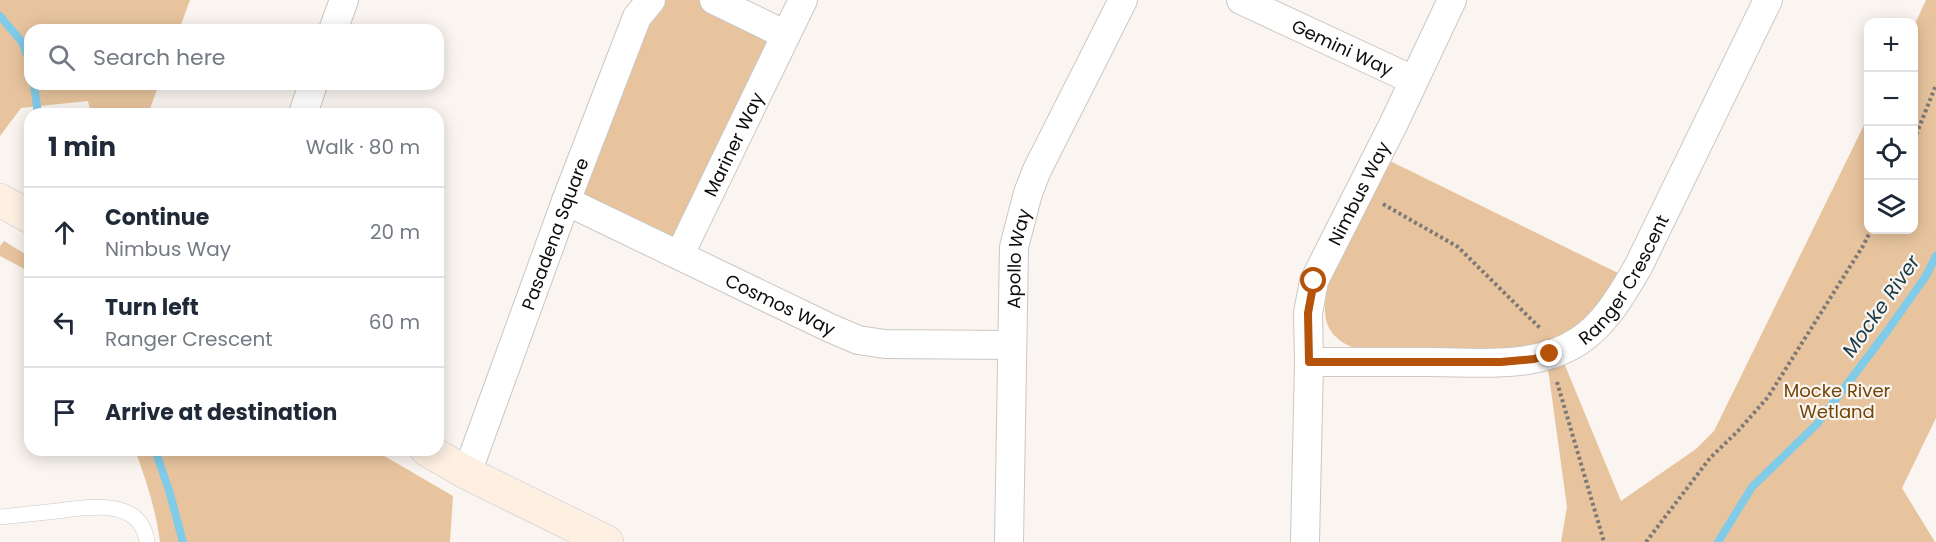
<!DOCTYPE html>
<html lang="en">
<head>
<meta charset="utf-8">
<style>
	body { margin:0; font-family:Poppins,sans-serif; background:#f2f2f3; color:#1f2937 }
	.controls { position:absolute; right:18px; top:18px; display:grid; overflow:hidden; border-radius:12px; box-shadow:0 3px 15px #0003 }
	.controls button { width:54px; height:54px; display:grid; place-items:center; padding:0; border:0; border-bottom:2px solid #e0e1e3; background:#fff; color:#1f2937; font:30px sans-serif }
	.stop { position:absolute; width:18px; height:18px; margin:-14px; border:4px solid #b45309; border-radius:50%; background:#fff }
	.stop.end { background:#b45309; border-color:#fff; box-shadow:0 2px 6px #0008 }
	.list { margin:0; padding:0; list-style:none }
	h2 { display:flex; justify-content:space-between; align-items:center; height:78px; margin:0; padding:0 24px; font-size:26px }
	h2 small { font-size:20px; font-weight:400; color:#747a83 }
	.list li { display:grid; grid-template-columns:39px 1fr auto; gap:18px; align-items:center; box-sizing:border-box; height:90px; padding:0 24px; border-top:2px solid #e0e1e3 }
	.list b { display:block; font-size:22px; white-space:nowrap }
	.list p { margin:0; font-size:20px; white-space:nowrap; color:#747a83 }
	.list em { font-size:20px; font-style:normal; color:#747a83 }
	.icon { flex:none; width:33px; height:33px; fill:none; stroke:currentColor; stroke-width:2; stroke-linecap:round; stroke-linejoin:round }
	.map { position:relative; flex:none; width:1936px; height:542px; overflow:hidden }
	.search { position:absolute; background:#fff; box-shadow:0 3px 15px #0003; left:24px; top:24px; width:420px; height:66px; display:flex; align-items:center; gap:15px; box-sizing:border-box; padding:0 21px; border-radius:18px; color:#747a83; font-size:22px }
	.panel { position:absolute; background:#fff; box-shadow:0 3px 15px #0003; left:24px; top:108px; width:420px; height:348px; border-radius:18px }
	.map>svg:first-child { display:block }
	.green { fill:#e7c49e }
	.lines { fill:none; stroke-linecap:round; stroke-linejoin:round }
	.stream { stroke:#80cbe8; stroke-width:8 }
	.lane-casing { stroke:#ccc7c3; stroke-width:16 }
	.street-casing { stroke:#ccc7c3; stroke-width:30 }
	.secondary-casing { stroke:#ccc7c3; stroke-width:34 }
	.path { stroke:#7c7976; stroke-width:4; stroke-dasharray:3 3; stroke-linecap:butt }
	.lane { stroke:#fff; stroke-width:15 }
	.street { stroke:#fff; stroke-width:28 }
	.secondary { stroke:#fdefe2; stroke-width:33 }
	.route { stroke:#b45309; stroke-width:8 }
	.labels { text-anchor:middle; dominant-baseline:central; stroke-width:4.5; stroke-linejoin:round; paint-order:stroke }
	.street-label { font-size:18px; fill:#0f0d0c; stroke:#faf5f0 }
	.park-label { font-size:18px; fill:#714506; stroke:#faf5f0 }
	.water-label { font-size:20px; font-style:italic; fill:#183b48; stroke:#faf5f0 }
</style>
</head>
<body>
<div class="map">
<svg width="1936" height="542" viewBox="0 0 1936 542">
	<rect width="100%" height="100%" fill="#faf5f0"/>
	<!-- green -->
	<g class="green">
		<path d="M0,0H190L179,30H30V84H159L148,114H91L88,101L21,108L0,136Z"/>
		<path d="M651,0H714L786,35L680,254L566,201Z"/>
		<path d="M1926,0H1936V418L1902,488L1935,542H1561L1567,507L1548,369L1564,363L1621,501L1696,449L1714,431L1868,117V230H1914V26Z"/>
		<path d="M1388,160L1620,274C1612,285 1605,297 1596,308C1578,331 1546,343 1519,349H1357C1324,337 1321,317 1328,285Z"/>
		<path d="M4,241L30,257V272L0,256V246Z"/>
		<path d="M135,450H374L453,496L450,542H160C156,510 146,480 135,450Z"/>
	</g>
	<g class="lines">
		<!-- stream -->
		<g class="stream">
			<path d="M0,16L22,42L30,62"/>
			<path d="M34,84L38,114"/>
			<path d="M155,450L169,490L183,542"/>
			<path d="M1718,542L1752,487L1817,424L1888,330L1926,276L1936,256"/>
		</g>
		<defs>
			<path id="lane" d="M0,517C19,515 38,513 57,511C88,507 141,497 147,542"/>
			<g id="street">
				<path d="M714,0L786,35"/>
				<path id="s1" d="M1241,0L1413,80"/>
				<path d="M333,30L344,0"/>
				<path d="M303,114L313,84"/>
				<path id="s2" d="M566,201L830,328L858,340L885,344L1011,345"/>
				<path id="s3" d="M680,254L803,0"/>
				<path id="s4" d="M1309,362C1349,362 1388,362 1428,362C1477,362 1535,370 1579,341C1606,323 1622,294 1638,267L1768,0"/>
				<path id="s5" d="M467,473L566,201L637,17L651,0"/>
				<path id="s6" d="M1009,542L1014,247L1028,193L1037,170L1123,0"/>
				<path id="s7" d="M1305,542L1309,362L1308,313L1314,281L1394,123L1452,0"/>
			</g>
			<g id="secondary">
				<path d="M0,200L30,217"/>
				<path d="M427,450L467,473L607,542"/>
			</g>
		</defs>
		<!-- lane casing -->
		<use href="#lane" class="lane-casing"/>
		<!-- street casing -->
		<use href="#street" class="street-casing"/>
		<!-- secondary casing -->
		<use href="#secondary" class="secondary-casing"/>
		<!-- path -->
		<g class="path">
			<path d="M1914,140L1936,85"/>
			<path d="M1383,204L1458,247L1541,329"/>
			<path d="M1557,382L1604,542"/>
			<path d="M1646,542L1710,458L1738,431L1768,397L1863,246L1871,230"/>
		</g>
		<!-- lane -->
		<use href="#lane" class="lane"/>
		<!-- street -->
		<use href="#street" class="street"/>
		<!-- secondary -->
		<use href="#secondary" class="secondary"/>
	</g>
	<g class="lines">
		<!-- route -->
		<path class="route" d="M1314,281L1308,313L1309,362H1501L1534,359L1550,354"/>
	</g>
	<g class="labels">
		<!-- street labels -->
		<g class="street-label">
			<text stroke="none"><textPath href="#s1" startOffset="112">Gemini Way</textPath></text>
			<text stroke="none"><textPath href="#s3" startOffset="122">Mariner Way</textPath></text>
			<text stroke="none"><textPath href="#s7" startOffset="360">Nimbus Way</textPath></text>
			<text stroke="none"><textPath href="#s5" startOffset="255">Pasadena Square</textPath></text>
			<text stroke="none"><textPath href="#s6" startOffset="284">Apollo Way</textPath></text>
			<text stroke="none"><textPath href="#s4" startOffset="351">Ranger Crescent</textPath></text>
			<text stroke="none"><textPath href="#s2" startOffset="238">Cosmos Way</textPath></text>
		</g>
		<!-- park labels -->
		<g class="park-label">
			<text x="1837" y="390">Mocke River<tspan x="1837" dy="21">Wetland</tspan></text>
		</g>
		<!-- water labels -->
		<g class="water-label">
			<text transform="translate(1881 306) rotate(-55)">Mocke River</text>
		</g>
	</g>
</svg>
<div class="controls">
<button>+</button>
<button>−</button>
<button><svg class="icon" aria-label="locate" viewBox="0 0 24 24"><circle cx="12" cy="12" r="6"/><path d="M12 2v4M12 18v4M2 12h4M18 12h4"/></svg></button>
<button><svg class="icon" aria-label="layers" viewBox="0 0 24 24"><path d="M12 4l9 5-9 5-9-5zM3 14l9 5 9-5"/></svg></button>
</div>
<div class="stop" style="left:1314px;top:281px"></div>
<div class="stop end" style="left:1550px;top:354px"></div>
<div class="search"><svg class="icon" aria-label="search" viewBox="0 0 24 24"><circle cx="10" cy="10" r="6"/><path d="M15 15l6 6"/></svg>Search here</div>
<section class="panel">
<h2>1 min<small>Walk · 80 m</small></h2>
<ul class="list">
<li><svg class="icon" aria-label="ahead" viewBox="0 0 24 24"><path d="M12 20V5M6 11l6-6 6 6"/></svg><div><b>Continue</b><p>Nimbus Way</p></div><em>20 m</em></li>
<li><svg class="icon" aria-label="left" viewBox="0 0 24 24"><path d="M17 20v-9H6M10 6l-5 5 5 5"/></svg><div><b>Turn left</b><p>Ranger Crescent</p></div><em>60 m</em></li>
<li><svg class="icon" aria-label="arrive" viewBox="0 0 24 24"><path d="M6 21V4h12l-3 4 3 4H6"/></svg><div><b>Arrive at destination</b></div></li>
</ul>
</section>
</div>
</body>
</html>
